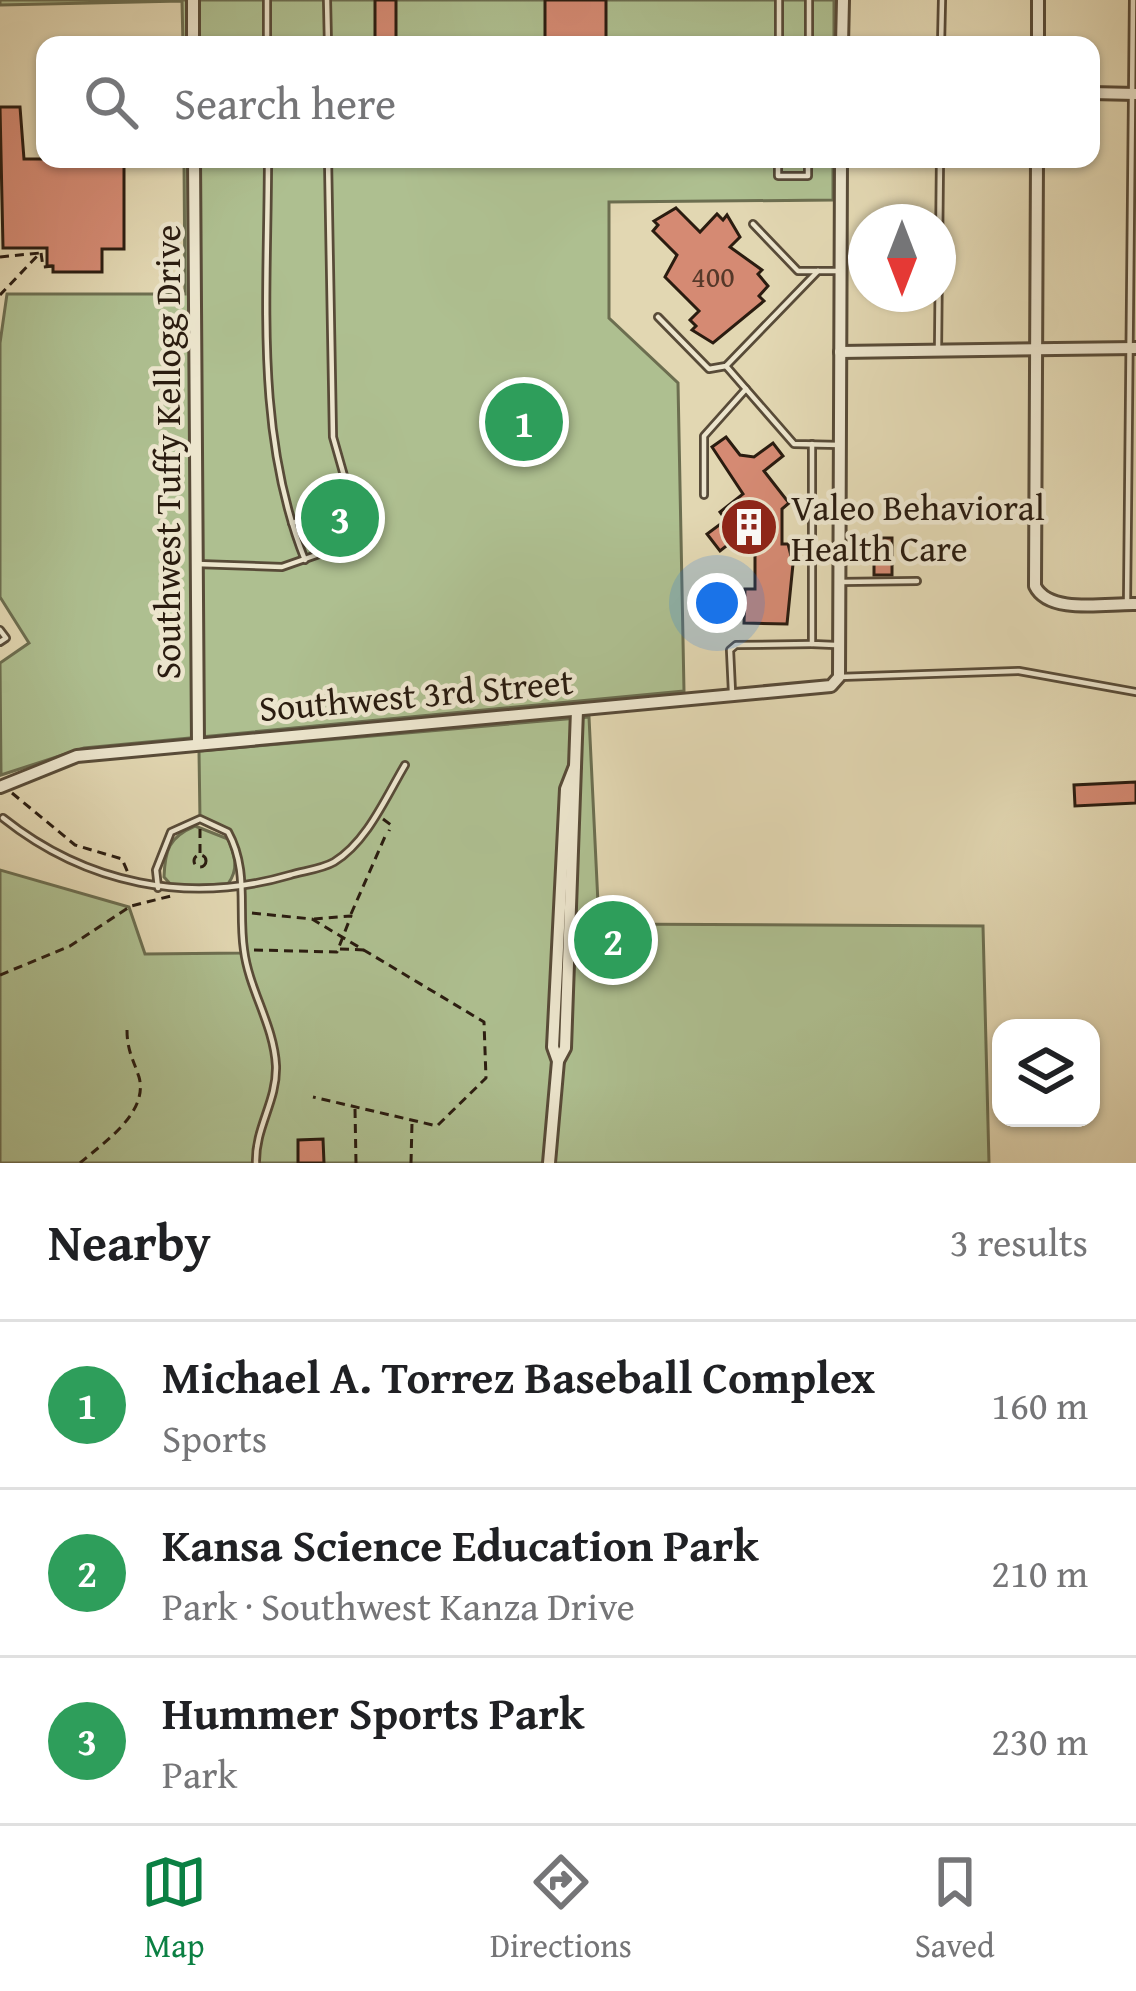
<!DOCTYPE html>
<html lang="en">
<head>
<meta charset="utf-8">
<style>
	body { margin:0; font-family:"Gentium Book Plus",serif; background:#f6f6f6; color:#202124 }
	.controls { position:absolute; right:36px; bottom:36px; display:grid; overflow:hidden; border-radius:24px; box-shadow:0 3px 9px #0004 }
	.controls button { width:108px; height:108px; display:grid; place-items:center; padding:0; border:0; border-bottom:3px solid #e0e0e0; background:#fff; color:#202124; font:60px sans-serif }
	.compass { position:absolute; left:848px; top:204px; width:108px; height:108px; border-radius:50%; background:#fff; box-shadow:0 3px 9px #0004; rotate:180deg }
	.you { position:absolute; left:717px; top:603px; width:42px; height:42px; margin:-30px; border:9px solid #fff; border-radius:50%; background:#1a73e8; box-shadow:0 0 0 18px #1a73e833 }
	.badge { display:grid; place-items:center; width:78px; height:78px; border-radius:50%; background:#0b8043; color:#fff; font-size:39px; font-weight:700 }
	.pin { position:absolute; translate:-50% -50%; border:6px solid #fff; box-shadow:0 3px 12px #0006 }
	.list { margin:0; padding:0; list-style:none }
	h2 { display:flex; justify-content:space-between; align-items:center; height:156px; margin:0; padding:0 48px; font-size:51px }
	h2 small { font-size:39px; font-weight:400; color:#757577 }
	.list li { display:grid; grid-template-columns:78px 1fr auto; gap:36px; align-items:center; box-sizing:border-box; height:168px; padding:0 48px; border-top:3px solid #e0e0e0 }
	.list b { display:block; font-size:45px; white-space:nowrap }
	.list p { margin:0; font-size:39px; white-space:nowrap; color:#757577 }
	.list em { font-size:39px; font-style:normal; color:#757577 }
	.icon { flex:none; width:66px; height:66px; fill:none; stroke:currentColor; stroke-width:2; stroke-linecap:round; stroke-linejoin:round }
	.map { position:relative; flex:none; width:1136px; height:1163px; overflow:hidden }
	.search { position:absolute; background:#fff; box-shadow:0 3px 9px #0004; left:36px; right:36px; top:36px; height:132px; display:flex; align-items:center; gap:30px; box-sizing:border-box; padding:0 42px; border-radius:24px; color:#757577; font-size:45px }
	.sheet { height:660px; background:#fff }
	nav { display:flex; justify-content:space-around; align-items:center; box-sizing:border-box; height:168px; border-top:3px solid #e0e0e0; background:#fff; font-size:33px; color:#757577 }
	nav a { display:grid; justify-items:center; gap:6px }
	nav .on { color:#0b8043 }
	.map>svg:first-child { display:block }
	.green { fill:#aebf90; stroke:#6c6e50; stroke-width:3 }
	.building { fill:#d58a73; stroke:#2a1c10; stroke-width:3 }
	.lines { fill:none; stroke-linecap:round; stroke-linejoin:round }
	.service-casing { stroke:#584b38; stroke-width:10 }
	.minor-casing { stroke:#584b38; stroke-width:16 }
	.path { stroke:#2a1c10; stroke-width:3; stroke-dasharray:9 6; stroke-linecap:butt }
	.service { stroke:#ece5cd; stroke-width:4.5 }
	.minor { stroke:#ece5cd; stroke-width:10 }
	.labels { text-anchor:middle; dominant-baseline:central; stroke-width:9; stroke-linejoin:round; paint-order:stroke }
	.number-label { font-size:30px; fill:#553829 }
	.street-label { font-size:36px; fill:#2a1c10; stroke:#ece5cd }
	.poi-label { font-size:36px; fill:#2a1c10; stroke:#ece5cd; text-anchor:start }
</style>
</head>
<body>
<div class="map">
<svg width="1136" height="1163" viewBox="0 0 1136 1163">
	<rect width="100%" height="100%" fill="#e2d7b2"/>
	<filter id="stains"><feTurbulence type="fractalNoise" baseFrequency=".00167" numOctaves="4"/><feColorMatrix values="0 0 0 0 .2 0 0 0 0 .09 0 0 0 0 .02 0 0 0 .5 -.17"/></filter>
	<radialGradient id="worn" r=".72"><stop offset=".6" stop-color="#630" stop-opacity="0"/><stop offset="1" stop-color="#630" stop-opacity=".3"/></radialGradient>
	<!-- green -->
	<g class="green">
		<path d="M0,0H834V45H183L182,1L0,5Z"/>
		<path d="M184,159H833V200L609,202V318L678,383L684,691L84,748L1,775L0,663L29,643L0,597V343L7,294H185Z"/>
		<path d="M589,717L599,924L983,926L989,1163H0V870L129,907L145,954L243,953L240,862L228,832L200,819L199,751Z"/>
		<path d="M195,826L228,839C235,855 239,869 228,884L172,886L164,877C165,850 169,837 195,826Z"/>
	</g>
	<!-- building -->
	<g class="building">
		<rect x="375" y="0" width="21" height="45"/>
		<rect x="545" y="0" width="61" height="45"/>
		<path d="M0,107H20L24,159H124V249H102V272H53V266H47V248H3Z"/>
		<path d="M676,208L700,232L717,214L723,220L727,215L740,237L730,247L762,270L758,274L768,286L759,296L764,301L713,343L692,330L696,326L690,320L699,311L665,277L677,255L653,231L658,225L654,221Z"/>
		<path d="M726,437L740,455L754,457L773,443L783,456L764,471L789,503L782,509V544H788L793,564L787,624L744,623L745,589H755V555L739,536L720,551L707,534L726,520L720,512L743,494L712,447Z"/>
		<rect x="874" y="538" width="18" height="37"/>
		<path d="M1136,782V803L1075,806L1074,785Z"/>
		<path d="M323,1139L324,1163H298V1140Z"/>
	</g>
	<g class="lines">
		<defs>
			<g id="service">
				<path d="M267,0V45"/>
				<path d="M327,0L328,45"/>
				<path d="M779,45V0"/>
				<path d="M809,45V0"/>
				<path d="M941,45L942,0"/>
				<path d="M268,159C268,293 254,433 305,560"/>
				<path d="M778,159V176H808V159"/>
				<path d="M808,162H839"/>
				<path d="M753,224L798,271H841"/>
				<path d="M658,317L709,369L726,366L818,271"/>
				<path d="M938,351L940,159"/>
				<path d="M726,366L794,444L840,445"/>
				<path d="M812,444V644L835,645"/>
				<path d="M704,495V436L746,389"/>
				<path d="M292,523L349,503"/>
				<path d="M197,564L282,567L362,539L333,437L328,159"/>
				<path d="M840,582L917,581"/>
				<path d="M1127,604L1133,0"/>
				<path d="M0,630L6,638L0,642"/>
				<path d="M839,677L1019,671L1136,692"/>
				<path d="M732,692L730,650L736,645L812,644"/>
				<path d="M3,818C86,884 188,905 290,875C303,871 322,869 334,862C367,842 386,797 405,765"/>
				<path d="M158,888L156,870L171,832L200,819L228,832C249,870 238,910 244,950C249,990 274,1025 276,1066C277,1102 255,1127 256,1163"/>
			</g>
			<g id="minor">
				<path d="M193,0V45"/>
				<path d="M842,45L843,0"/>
				<path d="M1038,45V0"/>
				<path d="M1091,93L1136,94"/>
				<path d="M194,159L198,744"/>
				<path d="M1037,159L1035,586C1049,615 1107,603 1136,604"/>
				<path d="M840,352L1136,348"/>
				<path d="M0,787L77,756L831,686L839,677L841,159"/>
				<path d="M558,1061L565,1048L577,710"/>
				<path d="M549,1163L558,1061L553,1047L566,789L575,766"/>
			</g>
		</defs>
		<!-- service casing -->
		<use href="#service" class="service-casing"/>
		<!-- minor casing -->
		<use href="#minor" class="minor-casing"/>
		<!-- path -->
		<g class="path">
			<path d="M41,253L43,267L53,266"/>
			<path d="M0,257L40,253L0,295"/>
			<path d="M12,793L75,845L122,859L128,873"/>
			<path d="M383,819L391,825L389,831"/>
			<path d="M200,853V827"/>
			<circle cx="200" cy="861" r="6"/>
			<path d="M252,913L312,919L484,1022L486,1078L437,1126L313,1097"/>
			<path d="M351,914L387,832"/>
			<path d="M340,949L366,950"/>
			<path d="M254,950L337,952L351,916L314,919"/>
			<path d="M0,975L70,946L131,906L171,896"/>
			<path d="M355,1109L356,1163"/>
			<path d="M80,1163C103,1143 149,1113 139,1077C133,1059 127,1050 127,1030"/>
			<path d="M411,1163L412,1123"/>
		</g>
		<!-- service -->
		<use href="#service" class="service"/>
		<!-- minor -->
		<use href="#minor" class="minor"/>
	</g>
	<!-- icons -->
	<defs>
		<symbol id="building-disc" viewBox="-11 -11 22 22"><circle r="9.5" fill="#8f2418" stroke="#ece5cd"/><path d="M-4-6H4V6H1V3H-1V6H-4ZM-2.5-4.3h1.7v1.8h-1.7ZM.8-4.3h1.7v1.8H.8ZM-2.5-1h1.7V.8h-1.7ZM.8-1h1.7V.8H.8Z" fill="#fff"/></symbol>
	</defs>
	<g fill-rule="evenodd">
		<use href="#building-disc" x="716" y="494" width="66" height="66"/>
	</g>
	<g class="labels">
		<!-- number labels -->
		<g class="number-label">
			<text x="713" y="276">400</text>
		</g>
		<!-- street labels -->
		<g class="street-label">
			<text transform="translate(166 452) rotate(-90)">Southwest Tuffy Kellogg Drive</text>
			<text transform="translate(416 694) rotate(-5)">Southwest 3rd Street</text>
		</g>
		<!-- poi labels -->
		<g class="poi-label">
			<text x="791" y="506">Valeo Behavioral<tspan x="791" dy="41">Health Care</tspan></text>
		</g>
	</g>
	<rect width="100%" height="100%" filter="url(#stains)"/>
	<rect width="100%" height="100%" fill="url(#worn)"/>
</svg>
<div class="controls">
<button><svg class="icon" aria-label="layers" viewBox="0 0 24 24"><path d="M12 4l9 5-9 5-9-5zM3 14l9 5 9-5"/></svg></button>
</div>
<svg class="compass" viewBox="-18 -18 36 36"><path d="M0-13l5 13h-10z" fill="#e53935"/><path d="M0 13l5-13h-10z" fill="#757577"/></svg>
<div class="you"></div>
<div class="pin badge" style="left:524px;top:422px;background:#2e9e5b">1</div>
<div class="pin badge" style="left:613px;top:940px;background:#2e9e5b">2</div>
<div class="pin badge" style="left:340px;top:518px;background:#2e9e5b">3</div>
<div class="search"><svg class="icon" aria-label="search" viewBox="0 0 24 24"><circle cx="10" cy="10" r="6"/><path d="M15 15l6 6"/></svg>Search here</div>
</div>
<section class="sheet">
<h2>Nearby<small>3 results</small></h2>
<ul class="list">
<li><span class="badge" style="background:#2e9e5b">1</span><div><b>Michael A. Torrez Baseball Complex</b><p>Sports</p></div><em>160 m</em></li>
<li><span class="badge" style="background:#2e9e5b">2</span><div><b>Kansa Science Education Park</b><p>Park · Southwest Kanza Drive</p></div><em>210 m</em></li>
<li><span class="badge" style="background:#2e9e5b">3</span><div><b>Hummer Sports Park</b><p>Park</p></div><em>230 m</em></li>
</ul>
</section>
<nav>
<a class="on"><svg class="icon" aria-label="map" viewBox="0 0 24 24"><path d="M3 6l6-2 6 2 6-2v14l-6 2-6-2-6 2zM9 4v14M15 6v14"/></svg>Map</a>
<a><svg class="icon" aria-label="directions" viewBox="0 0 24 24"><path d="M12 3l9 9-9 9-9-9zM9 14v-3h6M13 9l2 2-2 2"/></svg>Directions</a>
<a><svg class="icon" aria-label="saved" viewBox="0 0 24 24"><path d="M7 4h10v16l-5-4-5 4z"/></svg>Saved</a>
</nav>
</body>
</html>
